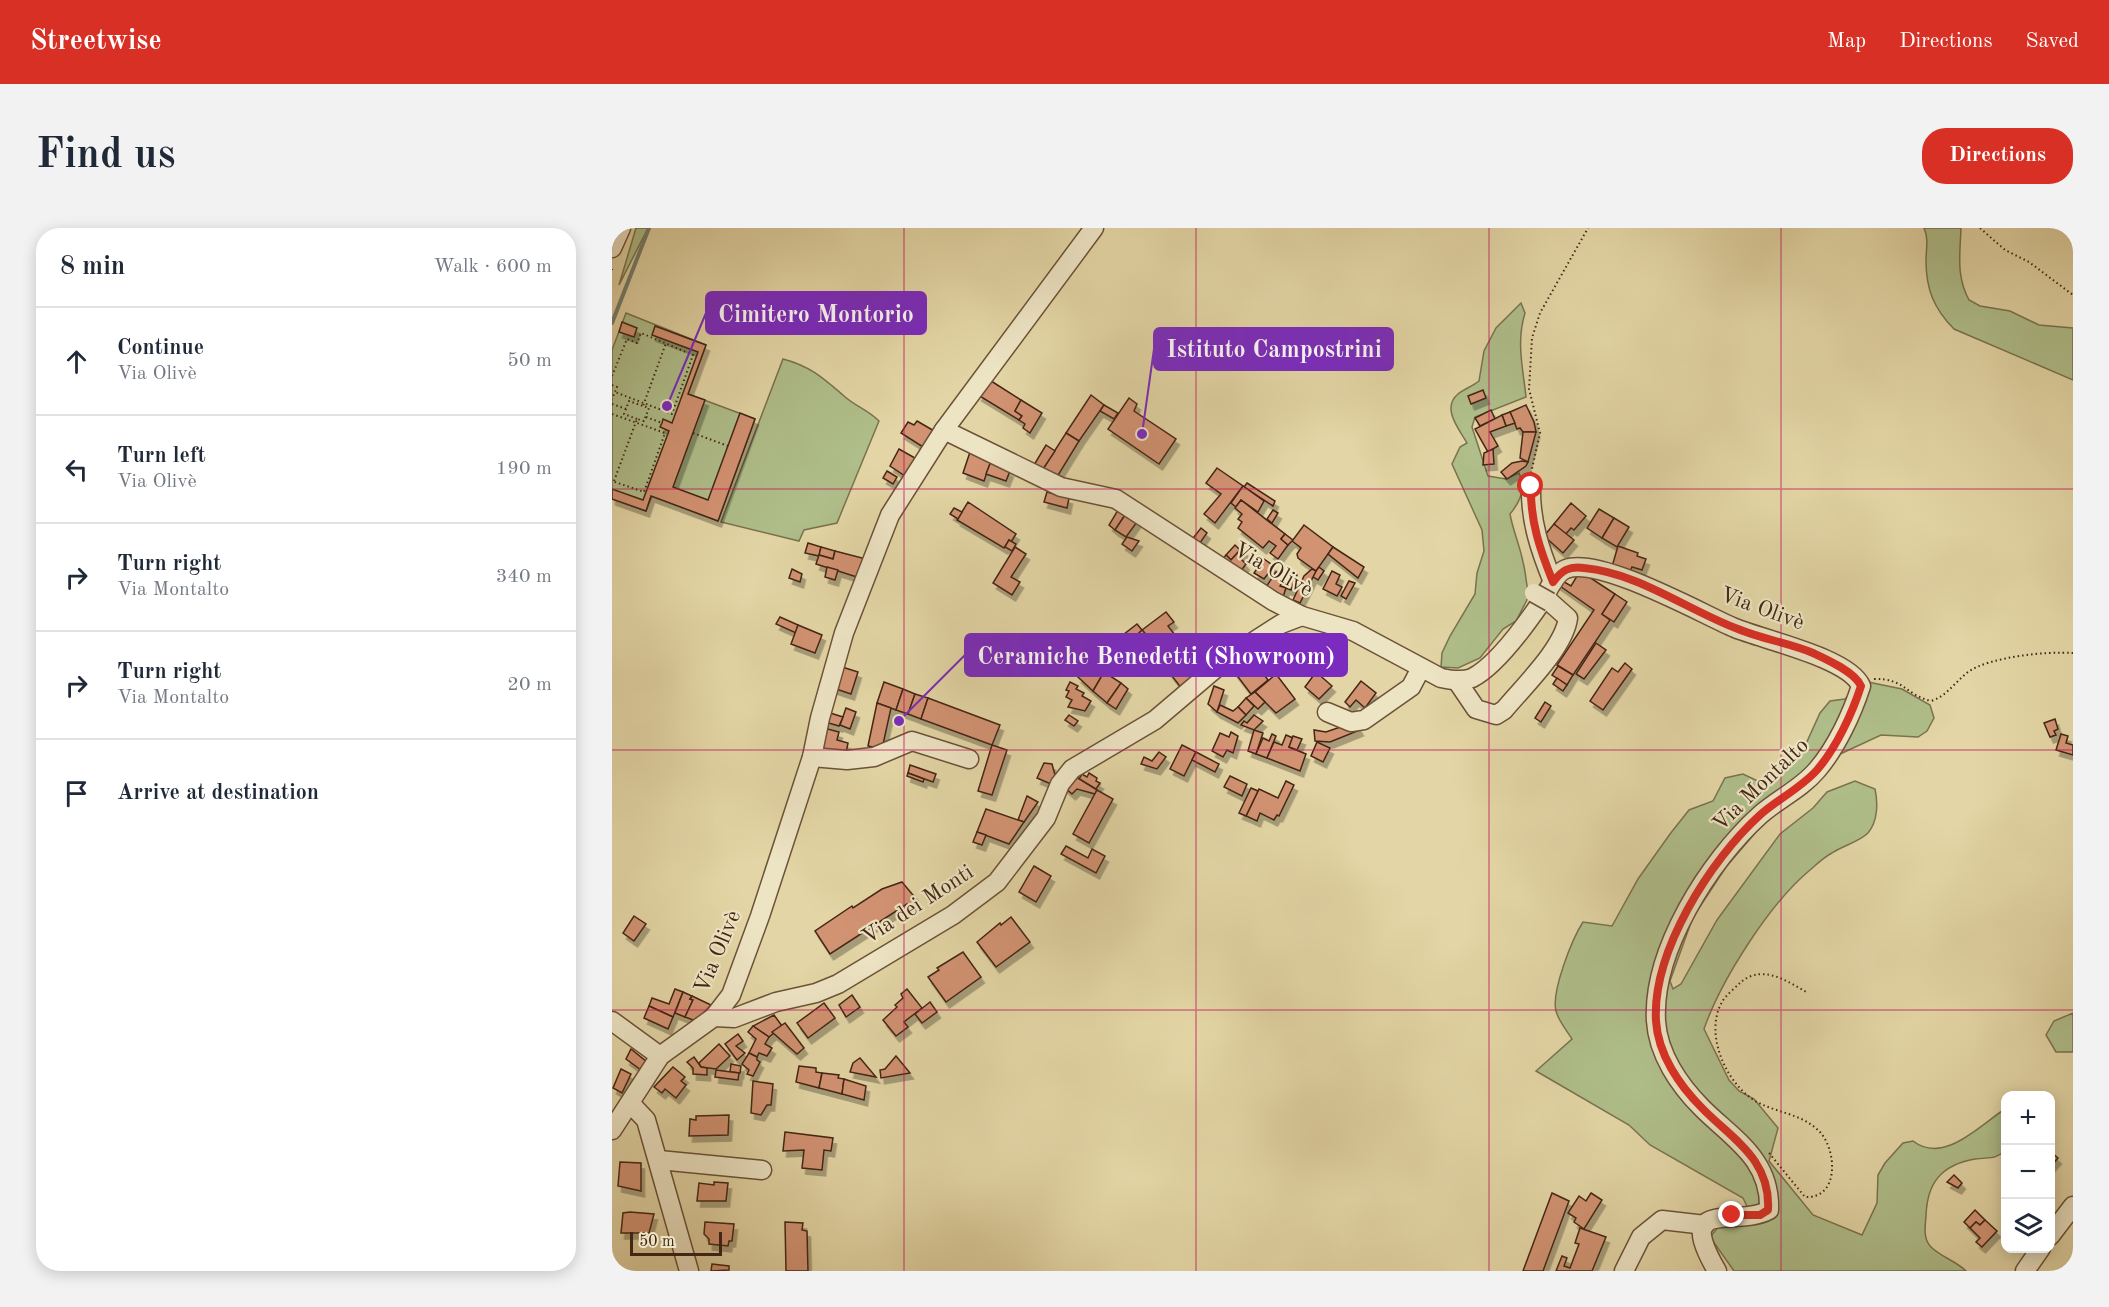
<!DOCTYPE html>
<html lang="en">
<head>
<meta charset="utf-8">
<style>
	body { margin:0; font-family:"Old Standard TT",serif; background:#f2f2f3; color:#1f2937 }
	.controls { position:absolute; right:18px; bottom:18px; display:grid; overflow:hidden; border-radius:12px; box-shadow:0 3px 15px #0003 }
	.controls button { width:54px; height:54px; display:grid; place-items:center; padding:0; border:0; border-bottom:2px solid #e0e1e3; background:#fff; color:#1f2937; font:30px sans-serif }
	.scale { position:absolute; left:18px; bottom:15px; width:92px; box-sizing:border-box; padding-left:6px; border:3px solid #442614; border-top:0; font-size:16px; line-height:21px; white-space:nowrap; color:#442614; -webkit-text-stroke:4px #ede4c4; paint-order:stroke }
	.stop { position:absolute; width:18px; height:18px; margin:-14px; border:4px solid #d93025; border-radius:50%; background:#fff }
	.stop.end { background:#d93025; border-color:#fff; box-shadow:0 2px 6px #0008 }
	.list { margin:0; padding:0; list-style:none }
	h2 { display:flex; justify-content:space-between; align-items:center; height:78px; margin:0; padding:0 24px; font-size:26px }
	h2 small { font-size:20px; font-weight:400; color:#747a83 }
	.list li { display:grid; grid-template-columns:39px 1fr auto; gap:18px; align-items:center; box-sizing:border-box; height:108px; padding:0 24px; border-top:2px solid #e0e1e3 }
	.list b { display:block; font-size:22px; white-space:nowrap }
	.list p { margin:0; font-size:20px; white-space:nowrap; color:#747a83 }
	.list em { font-size:20px; font-style:normal; color:#747a83 }
	.icon { flex:none; width:33px; height:33px; fill:none; stroke:currentColor; stroke-width:2; stroke-linecap:round; stroke-linejoin:round }
	.map { position:relative; flex:none; width:1461px; height:1043px; overflow:hidden; border-radius:24px }
	header { display:flex; align-items:center; gap:36px; box-sizing:border-box; height:84px; padding:0 30px; background:#d93025; color:#fff }
	header strong { font-size:28px }
	nav { display:flex; gap:33px; margin-inline-start:auto; font-size:21px }
	.intro { display:flex; align-items:center; justify-content:space-between; box-sizing:border-box; height:144px; padding:0 36px }
	h1 { margin:0; font-size:42px }
	.button { padding:15px 27px; border-radius:24px; background:#d93025; color:#fff; font-size:21px; font-weight:700 }
	main { display:flex; gap:36px; padding:0 36px }
	aside { flex:1; background:#fff; border-radius:24px; box-shadow:0 3px 15px #0003 }
	.map>svg:first-child { display:block }
	.green { fill:#afbe8a; stroke:#7a724f; stroke-width:1.5 }
	.lines { fill:none; stroke-linecap:round; stroke-linejoin:round }
	.stream { stroke:#757e6f; stroke-width:4 }
	.building { fill:#d29373; stroke:#442614; stroke-width:1.5; filter:url(#shadow) }
	.minor-casing { stroke:#6c5238; stroke-width:21 }
	.path { stroke:#442614; stroke-width:2; stroke-dasharray:1.5 3; stroke-linecap:butt }
	.minor { stroke:#ede4c4; stroke-width:18 }
	.minor-bridge-casing { stroke:#6c5238; stroke-width:21; stroke-linecap:butt }
	.minor-bridge { stroke:#ede4c4; stroke-width:18 }
	.route { stroke:#d93025; stroke-width:8 }
	.grid { fill:none; stroke:#c2185b; stroke-width:1.5; stroke-opacity:0.55 }
	.labels { text-anchor:middle; dominant-baseline:central; stroke-width:4.5; stroke-linejoin:round; paint-order:stroke }
	.street-label { font-size:22px; fill:#442614; stroke:#ede4c4 }
	.leader { fill:none; stroke:#7b2cbf; stroke-width:2 }
	.callout-dot { fill:#7b2cbf; stroke:#ede4c4; stroke-width:2 }
	.callout { fill:#7b2cbf; stroke:#7b2cbf; stroke-width:2 }
	.callout-label { font-size:24px; text-anchor:middle; font-weight:bold; fill:#fff }
</style>
</head>
<body>
<header>
<strong>Streetwise</strong>
<nav><a>Map</a><a>Directions</a><a>Saved</a></nav>
</header>
<div class="intro"><h1>Find us</h1><a class="button">Directions</a></div>
<main>
<aside>
<h2>8 min<small>Walk · 600 m</small></h2>
<ul class="list">
<li><svg class="icon" aria-label="ahead" viewBox="0 0 24 24"><path d="M12 20V5M6 11l6-6 6 6"/></svg><div><b>Continue</b><p>Via Olivè</p></div><em>50 m</em></li>
<li><svg class="icon" aria-label="left" viewBox="0 0 24 24"><path d="M17 20v-9H6M10 6l-5 5 5 5"/></svg><div><b>Turn left</b><p>Via Olivè</p></div><em>190 m</em></li>
<li><svg class="icon" aria-label="right" viewBox="0 0 24 24"><path d="M7 20v-9h11M14 6l5 5-5 5"/></svg><div><b>Turn right</b><p>Via Montalto</p></div><em>340 m</em></li>
<li><svg class="icon" aria-label="right" viewBox="0 0 24 24"><path d="M7 20v-9h11M14 6l5 5-5 5"/></svg><div><b>Turn right</b><p>Via Montalto</p></div><em>20 m</em></li>
<li><svg class="icon" aria-label="arrive" viewBox="0 0 24 24"><path d="M6 21V4h12l-3 4 3 4H6"/></svg><div><b>Arrive at destination</b></div></li>
</ul>
</aside>
<div class="map">
<svg width="1461" height="1043" viewBox="0 0 1461 1043">
	<defs>
		<filter id="shadow"><feDropShadow dx="3.5" dy="6" stdDeviation="0" flood-color="#0004"/></filter>
	</defs>
	<rect width="100%" height="100%" fill="#e3d5a5"/>
	<filter id="stains"><feTurbulence type="fractalNoise" baseFrequency=".00333" numOctaves="4"/><feColorMatrix values="0 0 0 0 .2 0 0 0 0 .09 0 0 0 0 .02 0 0 0 .5 -.17"/></filter>
	<radialGradient id="worn" r=".72"><stop offset=".6" stop-color="#630" stop-opacity="0"/><stop offset="1" stop-color="#630" stop-opacity=".3"/></radialGradient>
	<!-- green -->
	<g class="green">
		<path d="M24,0H36L7,57Z"/>
		<path d="M1312,0H1349C1348,26 1344,48 1357,72L1368,78L1398,83L1427,97L1461,100V152L1342,101C1322,81 1314,61 1314,33C1314,20 1317,12 1312,0Z"/>
		<path d="M909,75L913,85C904,114 911,140 914,169L863,189L860,199L876,248L894,251L907,245C915,260 908,274 898,286C901,303 908,318 911,334C914,345 914,356 917,368L904,393L891,401L868,430L846,440L829,439L830,425L838,408L863,366L865,345L872,323L870,302L840,236L848,219L855,215C847,201 829,180 846,166C852,161 861,158 867,153L872,123L884,100Z"/>
		<path d="M14,85L94,117L76,166L143,191L106,293L40,268L34,283L0,271V122Z"/>
		<path d="M171,131C198,138 211,150 232,168C243,178 256,182 267,193L225,295L192,302L187,313L109,294Z"/>
		<path d="M1251,453L1290,461L1318,477L1322,490L1315,503L1306,509L1269,507L1226,527L1144,604L1114,639L1081,689L1058,753L1061,761L1069,756L1105,692L1168,606L1201,580L1215,564L1243,553L1263,561C1266,575 1266,593 1256,605C1247,614 1230,618 1220,625C1212,629 1205,636 1198,642C1158,675 1109,752 1092,801L1117,852L1127,863L1142,871L1166,900L1157,933L1201,987L1250,1007L1265,975L1266,947L1273,935L1291,915L1301,913C1332,937 1368,897 1393,881V923C1382,932 1377,929 1363,931C1329,937 1315,955 1314,988C1313,999 1311,1011 1319,1019C1329,1029 1344,1033 1354,1043H1122L1098,1009L1113,991H1141L1131,970L1038,917L1017,897L924,843L960,811C955,803 946,792 944,783C939,764 960,711 971,694L1000,698L1026,651L1058,606L1077,582L1101,573L1113,550L1131,546L1152,556L1188,529L1208,485L1218,473L1233,471Z"/>
		<path d="M1461,785V824H1444L1434,807L1442,793Z"/>
	</g>
	<g class="lines">
		<!-- stream -->
		<path class="stream" d="M0,95L37,0"/>
	</g>
	<!-- building -->
	<g class="building">
		<path d="M10,94L25,100L22,109L7,104Z"/>
		<path d="M43,98L94,117L76,166L93,172L61,259L96,272L128,185L143,191L106,293L39,268L34,283L0,271V261L31,272L57,203L48,199L50,195L51,191L60,195L86,124L40,107Z"/>
		<path d="M376,151L409,172L403,183L410,188L407,192L366,167Z"/>
		<path d="M871,162L874,170L859,176L856,168Z"/>
		<path d="M479,167L492,177L467,213L454,205Z"/>
		<path d="M517,170L525,176L522,183L564,211L547,236L496,201Z"/>
		<path d="M409,172L430,185L418,205L411,200L413,196L407,192L410,188L403,183Z"/>
		<path d="M492,177L506,185L502,191L488,183Z"/>
		<path d="M914,177L922,194L924,204H911L908,200L905,201L898,184Z"/>
		<path d="M879,182L883,191L868,198L863,190Z"/>
		<path d="M898,184L903,195L894,198L890,187Z"/>
		<path d="M890,187L894,198L878,204L886,218L876,224L863,201Z"/>
		<path d="M305,193L324,204L311,219L289,205L296,194L302,197Z"/>
		<path d="M911,204H924L916,234L908,230Z"/>
		<path d="M454,205L467,213L445,249L431,241Z"/>
		<path d="M434,217L443,223L431,241L422,237Z"/>
		<path d="M287,221L303,230L293,248L278,238Z"/>
		<path d="M881,221L882,236L871,237L872,225Z"/>
		<path d="M358,224L379,233L372,253L351,245Z"/>
		<path d="M379,233L398,243L394,253L374,246Z"/>
		<path d="M910,233L916,234L914,238L895,251L889,244L900,235Z"/>
		<path d="M605,240L631,258L603,295L592,286L609,266L594,255Z"/>
		<path d="M275,243L285,249L281,256L271,250Z"/>
		<path d="M635,255L663,273L661,278L632,259Z"/>
		<path d="M631,258L652,273L646,284L629,272L624,279L619,275Z"/>
		<path d="M435,264L457,270L455,280L432,274Z"/>
		<path d="M629,272L673,306L669,311L676,317L666,331L658,325L664,318L657,313L651,320L626,300L630,294L626,291L630,286L623,280Z"/>
		<path d="M356,274L404,306L399,314L397,312L392,320L345,292Z"/>
		<path d="M959,275L974,288L962,302L959,300L953,307L942,296Z"/>
		<path d="M342,280L350,284L346,291L338,286Z"/>
		<path d="M987,281L1002,290L990,310L975,300Z"/>
		<path d="M506,282L513,287L503,302L497,297Z"/>
		<path d="M661,282L666,285L660,295L655,291Z"/>
		<path d="M513,287L525,294L514,309L503,302Z"/>
		<path d="M1002,290L1017,299L1005,319L990,310Z"/>
		<path d="M942,296L962,312L951,325L932,308Z"/>
		<path d="M692,297L721,319L704,343L686,330L685,326L689,320L680,313L676,317L669,311L673,306L681,312Z"/>
		<path d="M589,300L595,305L585,319L578,314Z"/>
		<path d="M515,309L527,313L520,323L510,316Z"/>
		<path d="M397,312L404,316L400,323L393,319Z"/>
		<path d="M196,315L209,319L207,328L193,325Z"/>
		<path d="M623,317L628,322L619,332L614,327Z"/>
		<path d="M1006,318L1026,325L1025,328L1034,331L1030,342L1020,339L1017,346L999,342Z"/>
		<path d="M209,319L223,323L221,331L207,327Z"/>
		<path d="M403,319L414,326L399,349L408,354L400,367L381,355Z"/>
		<path d="M721,319L752,339L746,350L716,326Z"/>
		<path d="M630,320L635,325L629,331L634,336L628,344L606,336L614,327L619,332Z"/>
		<path d="M223,323L254,331L248,350L204,336L207,327L221,331Z"/>
		<path d="M652,331L662,338L652,351L642,345Z"/>
		<path d="M215,339L226,342L223,352L213,349Z"/>
		<path d="M707,339L712,343L706,352L700,348Z"/>
		<path d="M180,341L190,346L188,354L177,350Z"/>
		<path d="M700,341L704,343L688,375L681,372L692,348Z"/>
		<path d="M676,342L685,347L679,362L668,358Z"/>
		<path d="M720,343L728,347L724,356L730,359L725,368L711,361Z"/>
		<path d="M968,343L1003,366L990,386L998,392L961,447L945,437L982,382L945,356L949,352L959,358Z"/>
		<path d="M664,344L674,347L668,358L674,360L671,369L652,362Z"/>
		<path d="M737,353L743,355L734,371L729,368Z"/>
		<path d="M1003,366L1015,374L1002,394L990,386Z"/>
		<path d="M554,384L562,394L556,398L566,411L550,425L530,402Z"/>
		<path d="M168,389L186,397L184,405L164,396Z"/>
		<path d="M525,396L530,402L517,415L511,407Z"/>
		<path d="M186,397L210,407L203,425L179,416Z"/>
		<path d="M530,402L540,413L525,425L517,415Z"/>
		<path d="M984,415L994,422L972,451L964,446Z"/>
		<path d="M575,422L593,443L570,461L553,439Z"/>
		<path d="M638,428L656,452L639,466L620,441Z"/>
		<path d="M477,430L492,444L481,463L466,449Z"/>
		<path d="M1013,435L1020,441L991,482L978,473L1000,440L1006,444Z"/>
		<path d="M227,438L246,444L239,466L221,460Z"/>
		<path d="M946,438L961,447L955,457L940,447Z"/>
		<path d="M492,444L509,455L495,475L481,463Z"/>
		<path d="M704,444L720,458L707,471L693,459Z"/>
		<path d="M664,446L683,471L664,485L643,464Z"/>
		<path d="M945,450L955,457L951,463L941,456Z"/>
		<path d="M749,453L764,465L753,480L744,472L738,479L733,474Z"/>
		<path d="M272,454L291,461L284,482L265,475Z"/>
		<path d="M458,454L466,458L464,461L472,465L470,468L479,473L473,483L456,479L460,472L454,469L457,463L454,462Z"/>
		<path d="M509,455L516,461L504,481L495,475Z"/>
		<path d="M602,458L612,462L605,484L596,476Z"/>
		<path d="M291,461L303,466L296,486L284,482Z"/>
		<path d="M643,464L653,474L646,481L634,470Z"/>
		<path d="M303,466L316,470L309,491L296,486Z"/>
		<path d="M316,470L388,497L380,517L309,491Z"/>
		<path d="M634,470L642,478L634,487L626,479Z"/>
		<path d="M933,474L939,478L929,494L923,490Z"/>
		<path d="M265,475L279,480L270,521L256,518Z"/>
		<path d="M608,477L621,483L626,479L634,487L626,495L605,484Z"/>
		<path d="M234,480L244,484L238,501L228,497Z"/>
		<path d="M215,484L231,489L227,498L213,494Z"/>
		<path d="M457,487L466,493L462,498L453,492Z"/>
		<path d="M642,487L651,493L642,502L629,497L632,493L635,495Z"/>
		<path d="M1443,491L1446,501L1442,503L1444,507L1438,509L1432,495Z"/>
		<path d="M734,497H745L748,502L718,514L703,513L702,502L714,504Z"/>
		<path d="M212,500L227,504L225,512L236,515L233,530L206,523Z"/>
		<path d="M642,502L651,505L644,526L636,523Z"/>
		<path d="M619,504L626,508L621,525L615,522L611,529L600,523L608,505L617,509Z"/>
		<path d="M660,506L664,508L655,530L644,526L651,510L657,513Z"/>
		<path d="M1449,506L1456,508L1454,515L1461,517V527L1444,522Z"/>
		<path d="M674,507L681,510L677,519L694,526L688,543L655,530L662,514L670,517Z"/>
		<path d="M681,508L690,511L685,522L677,519Z"/>
		<path d="M705,514L718,520L711,534L699,528Z"/>
		<path d="M380,517L395,522L380,567L366,563Z"/>
		<path d="M570,517L584,524L572,548L558,541Z"/>
		<path d="M547,524L554,529L545,541L529,536L532,529L540,533Z"/>
		<path d="M584,524L607,536L603,544L580,532Z"/>
		<path d="M432,535L440,536L443,547L439,556L425,550Z"/>
		<path d="M298,537L324,546L321,554L296,545Z"/>
		<path d="M296,545L312,551L311,554L295,548Z"/>
		<path d="M477,545L485,550L484,553L488,555L484,561L467,551L470,546L475,549Z"/>
		<path d="M461,547L485,562L483,566L465,561L460,566L450,557Z"/>
		<path d="M618,548L635,556L630,568L612,559Z"/>
		<path d="M674,553L682,557L667,588L665,587L662,592L648,585L645,593L634,588L647,561L666,570Z"/>
		<path d="M639,560L646,563L634,588L627,585Z"/>
		<path d="M485,562L501,571L477,615L461,606Z"/>
		<path d="M415,568L426,574L412,594L406,592Z"/>
		<path d="M374,581L412,594L397,616L365,604Z"/>
		<path d="M365,604L374,607L370,617L361,614Z"/>
		<path d="M454,618L476,630L480,621L493,628L484,645L449,626Z"/>
		<path d="M422,638L439,648L424,674L407,664Z"/>
		<path d="M290,654L306,673L296,679L295,676L218,726L203,703L240,678L241,680L270,661Z"/>
		<path d="M22,688L34,696L22,713L11,705Z"/>
		<path d="M399,689L418,714L384,739L365,714L388,695L389,697Z"/>
		<path d="M351,724L369,749L334,774L316,749L327,742L325,740Z"/>
		<path d="M63,761L71,764L61,789L37,778L40,770L57,776Z"/>
		<path d="M295,761L310,780L292,794L296,799L284,808L271,792L285,779L283,777L291,770L289,766Z"/>
		<path d="M71,764L80,768L78,771L81,772L73,789L63,785Z"/>
		<path d="M240,767L248,779L234,789L227,777Z"/>
		<path d="M80,768L99,777L84,793L73,789L81,772L78,771Z"/>
		<path d="M318,774L325,784L310,795L303,786Z"/>
		<path d="M212,775L223,790L196,810L185,795Z"/>
		<path d="M37,778L61,789L56,801L32,790Z"/>
		<path d="M162,787L170,798L157,809L141,798Z"/>
		<path d="M173,795L192,820L185,826L160,804Z"/>
		<path d="M141,798L157,809L153,816L160,820L155,828L147,825L145,829L137,825L144,811L136,804Z"/>
		<path d="M126,806L131,813L124,818L133,825L125,832L113,816Z"/>
		<path d="M107,816L118,828L104,841L89,839L87,835Z"/>
		<path d="M19,821L35,834L29,842L14,831Z"/>
		<path d="M137,825L145,829V832L148,834L141,848L135,846L137,842L130,836Z"/>
		<path d="M284,828L298,845L269,850L268,842L273,841Z"/>
		<path d="M82,829L89,839L95,840V847L81,846V840L75,834Z"/>
		<path d="M248,830L264,849L238,844L241,835Z"/>
		<path d="M119,836L129,838L128,845L118,844Z"/>
		<path d="M187,838L204,840V844L210,845L207,860L184,854Z"/>
		<path d="M61,839L73,849L69,853L74,857L64,870L53,861L50,865L42,859Z"/>
		<path d="M9,841L19,846L10,865L1,860Z"/>
		<path d="M104,842L127,845L126,852L103,849Z"/>
		<path d="M210,845L227,847L226,850L232,851L230,866L207,860Z"/>
		<path d="M232,851L254,858L252,872L230,866Z"/>
		<path d="M141,853L161,856L159,877H155L149,887L139,885Z"/>
		<path d="M117,887L116,907L77,908L78,891L84,892V888Z"/>
		<path d="M173,904L221,910L219,923L212,922L210,942L190,940L192,922L171,923Z"/>
		<path d="M1438,923L1446,930L1438,939Z"/>
		<path d="M8,934L29,935V963L6,958Z"/>
		<path d="M1342,947L1350,955L1346,960L1335,954Z"/>
		<path d="M102,954L116,955L114,973H85L87,955L102,957Z"/>
		<path d="M940,965L957,973L931,1043H911Z"/>
		<path d="M979,965L990,972L972,1001L962,994L964,990L956,985L967,968L974,973Z"/>
		<path d="M1363,982L1373,992L1368,997L1364,994L1358,1000L1352,994Z"/>
		<path d="M18,984L42,986L37,1005H9L11,985Z"/>
		<path d="M1373,992L1385,1003L1370,1019L1364,1014L1368,1010L1358,1000L1364,994L1368,997Z"/>
		<path d="M93,994L122,996L120,1013H117L116,1018L97,1016V1011L92,1006Z"/>
		<path d="M173,994L191,995L190,1002L195,1003L196,1043H174Z"/>
		<path d="M968,1000L994,1009L980,1043H944L950,1028L955,1030L952,1038L958,1040L967,1016L963,1015Z"/>
		<path d="M100,1036L117,1038V1042L99,1043Z"/>
	</g>
	<g class="lines">
		<defs>
			<g id="minor">
				<path d="M0,20L9,0"/>
				<path d="M332,202L449,259L504,271L661,373L690,388L741,403L829,450C839,452 850,454 860,450C884,438 915,395 930,373C936,363 943,345 954,341C987,328 1090,386 1123,400C1152,412 1237,430 1249,458C1240,486 1224,520 1205,542C1189,561 1166,571 1148,587C1097,633 1040,723 1044,793C1046,826 1067,857 1090,880C1121,911 1159,931 1157,982C1123,1001 1061,967 1105,1043"/>
				<path d="M919,258C918,293 928,322 941,354"/>
				<path d="M845,453L864,481L884,487L892,482C911,459 952,420 956,390L938,374"/>
				<path d="M715,484L739,494L752,492L799,459L809,440"/>
				<path d="M200,529L235,532L262,529L300,513L357,531"/>
				<path d="M102,789L122,790L164,774L204,765L226,756L341,687L385,654L434,590L448,556L460,541L543,492L616,430L669,396L690,388"/>
				<path d="M0,793L48,828"/>
				<path d="M18,875L34,892L77,1043"/>
				<path d="M0,902L48,828L102,789L119,767L148,688L200,529L208,490L232,405L278,287L332,202L482,0"/>
				<path d="M47,932L150,942"/>
				<path d="M1438,1008L1461,978"/>
				<path d="M1012,1043L1029,1009L1050,992L1093,997"/>
				<path d="M1413,1043L1429,1020"/>
			</g>
		</defs>
		<!-- minor casing -->
		<use href="#minor" class="minor-casing"/>
		<!-- path -->
		<g class="path">
			<path d="M1368,0L1393,22L1417,34L1461,67"/>
			<path d="M0,42V41"/>
			<path d="M0,148L15,111L25,115L29,105L81,127L60,186L3,164"/>
			<path d="M0,157L5,159L0,171"/>
			<path d="M0,176L14,181"/>
			<path d="M0,186L53,205L32,264L0,253"/>
			<path d="M34,189L50,195"/>
			<path d="M25,191L12,186L17,173L31,178"/>
			<path d="M81,205L116,218"/>
			<path d="M919,245L928,205L917,161L920,110L928,85L976,0"/>
			<path d="M2,253L25,191L32,193L37,180L31,178L54,115"/>
			<path d="M1262,451C1292,450 1294,467 1319,473C1335,468 1343,454 1356,444C1377,429 1435,423 1461,425"/>
			<path d="M1157,925L1193,969C1228,971 1225,921 1207,903C1191,887 1168,885 1149,876C1116,861 1091,807 1110,774C1114,767 1123,760 1129,754C1151,736 1175,753 1196,765"/>
		</g>
		<!-- minor -->
		<use href="#minor" class="minor"/>
		<defs>
			<path id="minor-bridge" d="M922,365L938,374"/>
		</defs>
		<!-- minor-bridge casing -->
		<use href="#minor-bridge" class="minor-bridge-casing"/>
		<!-- minor-bridge -->
		<use href="#minor-bridge" class="minor-bridge"/>
	</g>
	<g class="lines">
		<!-- route -->
		<path class="route" d="M919,258C918,293 928,322 941,354C950,342 957,338 972,340C1027,345 1075,382 1126,401C1150,411 1177,415 1201,425C1214,431 1243,444 1249,458C1240,486 1224,520 1205,542C1189,560 1166,571 1148,587C1098,632 1040,724 1044,793C1046,826 1067,857 1090,880C1120,911 1159,931 1156,982L1148,987H1120"/>
	</g>
	<!-- grid -->
	<path class="grid" d="M292,0V1043M584,0V1043M877,0V1043M1169,0V1043M0,261H1461M0,522H1461M0,782H1461"/>
	<g class="labels">
		<!-- street labels -->
		<g class="street-label">
			<text transform="translate(661 342) rotate(30)">Via Olivè</text>
			<text transform="translate(1150 381) rotate(20)">Via Olivè</text>
			<text transform="translate(1149 557) rotate(-44)">Via Montalto</text>
			<text transform="translate(306 677) rotate(-33)">Via dei Monti</text>
			<text transform="translate(106 724) rotate(-67)">Via Olivè</text>
		</g>
	</g>
	<!-- callouts -->
	<path class="leader" d="M55 178L94 85M530 206L542 121M287 493L353 427"/>
	<g class="callout-dot">
		<circle cx="55" cy="178" r="6"/>
		<circle cx="530" cy="206" r="6"/>
		<circle cx="287" cy="493" r="6"/>
	</g>
	<g class="callout">
		<rect x="94" y="64" width="220" height="42" rx="6"/>
		<rect x="542" y="100" width="239" height="42" rx="6"/>
		<rect x="353" y="406" width="382" height="42" rx="6"/>
	</g>
	<g class="callout-label">
		<text x="204" y="94">Cimitero Montorio</text>
		<text x="662" y="129">Istituto Campostrini</text>
		<text x="544" y="436">Ceramiche Benedetti (Showroom)</text>
	</g>
	<rect width="100%" height="100%" filter="url(#stains)"/>
	<rect width="100%" height="100%" fill="url(#worn)"/>
</svg>
<div class="controls">
<button>+</button>
<button>−</button>
<button><svg class="icon" aria-label="layers" viewBox="0 0 24 24"><path d="M12 4l9 5-9 5-9-5zM3 14l9 5 9-5"/></svg></button>
</div>
<div class="scale">50 m</div>
<div class="stop" style="left:919px;top:258px"></div>
<div class="stop end" style="left:1120px;top:987px"></div>
</div>
</main>
</body>
</html>
